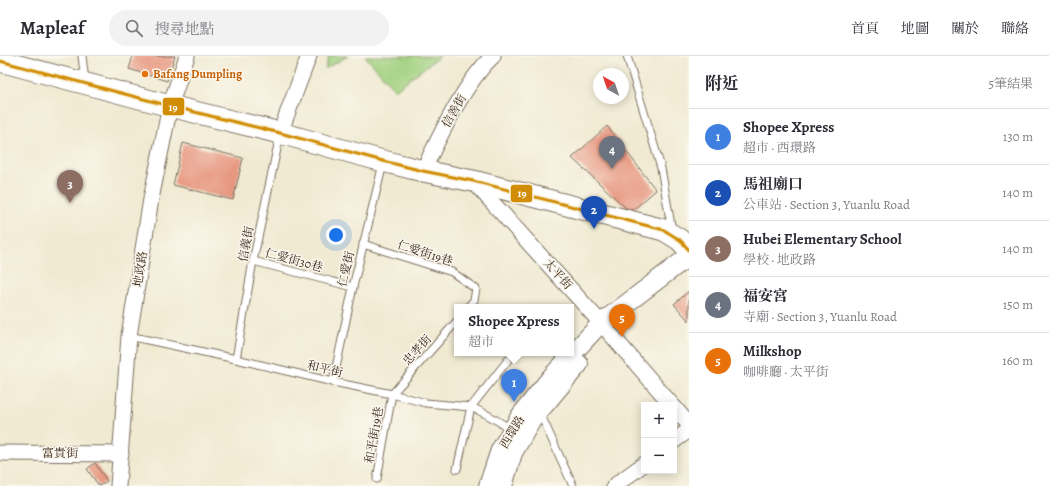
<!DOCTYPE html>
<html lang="zh-TW">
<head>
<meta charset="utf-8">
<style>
	body { margin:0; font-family:Alegreya,"Noto Serif TC",serif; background:#f2f2f3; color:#2b2b33 }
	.controls { position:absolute; right:12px; bottom:12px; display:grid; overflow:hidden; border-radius:0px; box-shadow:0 2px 10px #0003 }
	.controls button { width:36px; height:36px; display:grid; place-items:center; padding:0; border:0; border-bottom:1px solid #e1e1e2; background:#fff; color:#2b2b33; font:20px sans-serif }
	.compass { position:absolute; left:593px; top:12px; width:36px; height:36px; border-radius:50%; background:#fff; box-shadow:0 2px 10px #0003; rotate:320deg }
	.you { position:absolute; left:336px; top:179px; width:14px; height:14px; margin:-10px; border:3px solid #fff; border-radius:50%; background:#1a73e8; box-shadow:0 0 0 6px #1a73e833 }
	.badge { display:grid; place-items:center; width:26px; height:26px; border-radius:50%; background:#2563eb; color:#fff; font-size:13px; font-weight:700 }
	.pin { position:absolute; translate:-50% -33px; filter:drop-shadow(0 1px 2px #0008) }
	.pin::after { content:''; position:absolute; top:21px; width:14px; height:12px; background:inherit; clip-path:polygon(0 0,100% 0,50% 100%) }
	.popup { position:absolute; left:454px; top:248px; width:120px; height:52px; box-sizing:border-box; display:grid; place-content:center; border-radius:0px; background:#fff; filter:drop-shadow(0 1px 3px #0005); font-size:13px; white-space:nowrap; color:#7c7c81 }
	.popup b { font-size:15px; color:#2b2b33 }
	.popup::after { content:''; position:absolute; left:50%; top:100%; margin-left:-8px; border:8px solid transparent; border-top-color:#fff }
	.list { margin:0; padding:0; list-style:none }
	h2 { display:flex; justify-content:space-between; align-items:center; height:52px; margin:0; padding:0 16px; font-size:17px }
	h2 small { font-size:13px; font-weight:400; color:#7c7c81 }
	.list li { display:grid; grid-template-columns:26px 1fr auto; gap:12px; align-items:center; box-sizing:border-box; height:56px; padding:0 16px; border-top:1px solid #e1e1e2 }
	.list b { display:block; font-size:15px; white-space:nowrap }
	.list p { margin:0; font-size:13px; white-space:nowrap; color:#7c7c81 }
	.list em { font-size:13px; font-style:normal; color:#7c7c81 }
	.icon { flex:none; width:22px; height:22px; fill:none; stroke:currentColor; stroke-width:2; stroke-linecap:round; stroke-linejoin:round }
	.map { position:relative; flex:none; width:689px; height:430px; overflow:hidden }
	header { display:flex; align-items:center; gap:24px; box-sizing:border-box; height:56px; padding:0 20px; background:#fff; border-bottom:1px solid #e1e1e2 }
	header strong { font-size:19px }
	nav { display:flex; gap:22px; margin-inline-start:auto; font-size:14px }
	.search { width:280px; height:36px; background:#f2f2f3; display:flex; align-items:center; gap:10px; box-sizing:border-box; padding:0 14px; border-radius:22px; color:#7c7c81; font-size:15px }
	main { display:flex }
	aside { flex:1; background:#fff }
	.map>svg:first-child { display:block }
	.green { fill:#a0d07f; stroke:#6e7d4e }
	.building { fill:#e79881 }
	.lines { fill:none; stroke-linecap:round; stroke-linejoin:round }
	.service-casing { stroke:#7a6d5d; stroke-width:9 }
	.minor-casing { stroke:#7a6d5d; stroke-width:17 }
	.tertiary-casing { stroke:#7a6d5d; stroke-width:20 }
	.secondary-casing { stroke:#7a6d5d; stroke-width:23 }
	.service { stroke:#fff; stroke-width:7 }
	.minor { stroke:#fff; stroke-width:15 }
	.tertiary { stroke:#fff; stroke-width:18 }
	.secondary { stroke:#fff; stroke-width:21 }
	.bus-1-casing { stroke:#fbf7ec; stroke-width:6 }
	.bus-1 { stroke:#d18d06; stroke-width:3 }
	.food-dot { fill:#e8710a; stroke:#fbf7ec; stroke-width:1.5 }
	.labels { text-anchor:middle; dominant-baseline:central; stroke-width:3; stroke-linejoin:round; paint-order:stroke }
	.food-label { font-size:12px; font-weight:bold; fill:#c56008; stroke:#fbf7ec; text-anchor:start }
	.street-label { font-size:12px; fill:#3b2a1e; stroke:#fbf7ec }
	.line-badge { stroke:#fbf7ec; stroke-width:1.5 }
	.badge-label { font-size:11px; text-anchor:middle; font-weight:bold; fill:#fff }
</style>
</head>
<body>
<header>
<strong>Mapleaf</strong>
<div class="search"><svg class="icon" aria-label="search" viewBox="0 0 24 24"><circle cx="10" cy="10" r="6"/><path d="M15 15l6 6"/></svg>搜尋地點</div>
<nav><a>首頁</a><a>地圖</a><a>關於</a><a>聯絡</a></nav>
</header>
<main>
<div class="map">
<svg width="689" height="430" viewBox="0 0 689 430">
	<rect width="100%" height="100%" fill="#fbf7ec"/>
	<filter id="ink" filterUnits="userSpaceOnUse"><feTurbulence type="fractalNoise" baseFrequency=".025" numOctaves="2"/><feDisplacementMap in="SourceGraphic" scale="8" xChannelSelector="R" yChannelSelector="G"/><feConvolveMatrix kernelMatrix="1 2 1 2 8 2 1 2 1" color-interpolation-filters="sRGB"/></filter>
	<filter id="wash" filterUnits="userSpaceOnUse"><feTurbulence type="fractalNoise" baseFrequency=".012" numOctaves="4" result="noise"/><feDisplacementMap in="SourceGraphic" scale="16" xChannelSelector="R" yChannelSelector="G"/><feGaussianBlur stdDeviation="0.9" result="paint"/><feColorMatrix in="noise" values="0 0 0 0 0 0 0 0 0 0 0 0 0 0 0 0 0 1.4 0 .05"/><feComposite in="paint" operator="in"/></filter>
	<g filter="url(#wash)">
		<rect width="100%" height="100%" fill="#f0ead2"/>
		<!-- green -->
		<g class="green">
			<path d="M329,0H348L325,13Z"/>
			<path d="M365,0H440L395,34Z"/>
		</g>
		<g id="blocks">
			<!-- building -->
			<g class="building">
				<path d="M133,0H175L167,25L129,13Z"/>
				<path d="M607,70L656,134L633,154L626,152L572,102Z"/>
				<path d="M183,87L243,102L233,144L173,129Z"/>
				<path d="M689,235V265L674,248Z"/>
				<path d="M95,407L107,425L99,430L87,413Z"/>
			</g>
		</g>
	</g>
	<g filter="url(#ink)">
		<use href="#blocks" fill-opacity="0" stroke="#7a6d5d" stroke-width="1"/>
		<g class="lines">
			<defs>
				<g id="service">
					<path d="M82,0L85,25"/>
					<path d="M627,0L661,112L672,175"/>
					<path d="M363,188L452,216L476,233L474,244L468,251"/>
					<path d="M253,205L353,231"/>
					<path d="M129,280L236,303L333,326L392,338L426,347L471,351L486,358L511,373"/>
					<path d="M236,303L253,205L280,79"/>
					<path d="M333,326L353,231L383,108"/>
					<path d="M540,357L573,430"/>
					<path d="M457,413L471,351L508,304"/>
					<path d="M377,423L392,338L457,265"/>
				</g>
				<g id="minor">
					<path d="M280,77L309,0"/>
					<path d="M423,115C440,80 464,27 493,0"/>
					<path d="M473,125L601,267L672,349"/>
					<path d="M674,351L689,369"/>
					<path d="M674,385L689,374"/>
					<path d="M0,397L121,398"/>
					<path d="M118,430L129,280L151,143L170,50L187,0"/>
					<path d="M614,430L644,408"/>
				</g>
				<g id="tertiary">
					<path d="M488,430L500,394L520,360L551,321L601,267L689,200"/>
					<path d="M503,430L513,397L532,364L579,308"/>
				</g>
				<path id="secondary" d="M0,5L170,50L280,77L383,105L423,115L473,125L664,174L680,184L689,194"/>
			</defs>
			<!-- service casing -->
			<use href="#service" class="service-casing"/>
			<!-- minor casing -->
			<use href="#minor" class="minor-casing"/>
			<!-- tertiary casing -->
			<use href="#tertiary" class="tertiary-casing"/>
			<!-- secondary casing -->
			<use href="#secondary" class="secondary-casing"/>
			<!-- service -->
			<use href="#service" class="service"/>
			<!-- minor -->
			<use href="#minor" class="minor"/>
			<!-- tertiary -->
			<use href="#tertiary" class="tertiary"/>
			<!-- secondary -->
			<use href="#secondary" class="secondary"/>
			<defs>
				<path id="bus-1" d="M0,5L170,50L280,77L383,105L423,115L473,125L664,174L680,184L689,194"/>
			</defs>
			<!-- bus-1 casing -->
			<use href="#bus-1" class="bus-1-casing"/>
			<!-- bus-1 -->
			<use href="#bus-1" class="bus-1"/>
		</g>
	</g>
	<!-- markers -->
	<circle class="food-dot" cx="145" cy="18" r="4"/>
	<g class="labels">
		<!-- food labels -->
		<g class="food-label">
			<text x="153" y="18">Bafang Dumpling</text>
		</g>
		<!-- street labels -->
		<g class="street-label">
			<text transform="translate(454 55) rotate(-60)">信善街</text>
			<text transform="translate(246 188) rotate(-79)">信義街</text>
			<text transform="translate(425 197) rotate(18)">仁愛街19巷</text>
			<text transform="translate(294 204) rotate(15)">仁愛街30巷</text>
			<text transform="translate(140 213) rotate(-81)">地政路</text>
			<text transform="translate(346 213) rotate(-77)">仁愛街</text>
			<text transform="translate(558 218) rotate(48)">太平街</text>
			<text transform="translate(417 294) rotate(-48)">忠孝街</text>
			<text transform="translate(325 313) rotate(13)">和平街</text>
			<text transform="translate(512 376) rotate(-59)">西環路</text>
			<text transform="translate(374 379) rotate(-80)">和平街19巷</text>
			<text x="60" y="397">富貴街</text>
		</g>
	</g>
	<g class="line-badge">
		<rect x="162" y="41" width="23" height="19" rx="4" fill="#d18d06"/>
		<rect x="510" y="128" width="23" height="19" rx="4" fill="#d18d06"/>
	</g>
	<g class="badge-label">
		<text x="173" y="55">19</text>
		<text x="522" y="141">19</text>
	</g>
</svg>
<div class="controls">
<button>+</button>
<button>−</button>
</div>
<svg class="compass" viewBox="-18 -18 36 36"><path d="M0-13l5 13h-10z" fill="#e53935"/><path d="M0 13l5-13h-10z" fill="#7c7c81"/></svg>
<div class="you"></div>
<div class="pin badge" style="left:514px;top:346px;background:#3f7fe0">1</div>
<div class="popup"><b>Shopee Xpress</b>超市</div>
<div class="pin badge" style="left:594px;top:173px;background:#1a4fb4">2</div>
<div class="pin badge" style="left:70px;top:147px;background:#8d6e63">3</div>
<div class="pin badge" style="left:612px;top:113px;background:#6b7280">4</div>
<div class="pin badge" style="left:622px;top:281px;background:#e8710a">5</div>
</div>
<aside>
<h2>附近<small>5筆結果</small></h2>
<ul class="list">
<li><span class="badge" style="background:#3f7fe0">1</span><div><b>Shopee Xpress</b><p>超市 · 西環路</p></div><em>130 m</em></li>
<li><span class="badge" style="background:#1a4fb4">2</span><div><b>馬祖廟口</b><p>公車站 · Section 3, Yuanlu Road</p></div><em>140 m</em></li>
<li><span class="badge" style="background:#8d6e63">3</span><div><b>Hubei Elementary School</b><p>學校 · 地政路</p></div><em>140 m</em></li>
<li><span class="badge" style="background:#6b7280">4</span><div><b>福安宮</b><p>寺廟 · Section 3, Yuanlu Road</p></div><em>150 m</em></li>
<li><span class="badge" style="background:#e8710a">5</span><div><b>Milkshop</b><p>咖啡廳 · 太平街</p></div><em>160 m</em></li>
</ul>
</aside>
</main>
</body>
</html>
